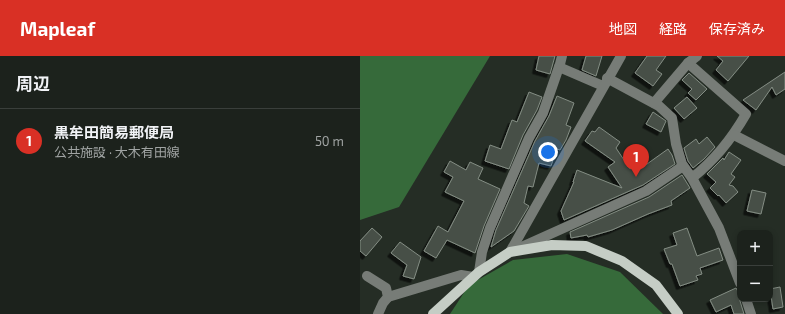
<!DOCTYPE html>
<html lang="ja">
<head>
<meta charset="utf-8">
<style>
	body { margin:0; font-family:"Exo 2","Noto Sans JP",sans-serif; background:#292f29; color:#f1f3f6 }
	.controls { position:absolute; right:12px; bottom:12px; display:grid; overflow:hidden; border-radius:8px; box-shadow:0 2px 6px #0003 }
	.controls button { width:36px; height:36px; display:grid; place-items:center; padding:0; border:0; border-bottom:1px solid #3a3f3b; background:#1c221c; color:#f1f3f6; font:20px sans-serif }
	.you { position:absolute; left:188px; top:96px; width:14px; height:14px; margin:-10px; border:3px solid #fff; border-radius:50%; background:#1a73e8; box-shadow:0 0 0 6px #1a73e833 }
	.badge { display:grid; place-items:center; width:26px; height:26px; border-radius:50%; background:#d93025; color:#fff; font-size:13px; font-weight:700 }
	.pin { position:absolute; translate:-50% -33px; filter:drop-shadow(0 1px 2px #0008) }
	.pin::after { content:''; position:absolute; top:21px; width:14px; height:12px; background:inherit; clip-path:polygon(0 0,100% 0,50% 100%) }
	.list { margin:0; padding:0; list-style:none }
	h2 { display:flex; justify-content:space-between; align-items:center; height:52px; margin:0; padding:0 16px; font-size:17px }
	h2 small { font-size:13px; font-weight:400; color:#a0a4a3 }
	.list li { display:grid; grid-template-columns:26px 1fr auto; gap:12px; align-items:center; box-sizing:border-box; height:64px; padding:0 16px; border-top:1px solid #3a3f3b }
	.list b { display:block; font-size:15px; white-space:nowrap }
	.list p { margin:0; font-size:13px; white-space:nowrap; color:#a0a4a3 }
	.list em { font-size:13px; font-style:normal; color:#a0a4a3 }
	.map { position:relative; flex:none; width:425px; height:258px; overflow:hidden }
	header { display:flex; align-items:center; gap:24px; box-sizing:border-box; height:56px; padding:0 20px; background:#d93025; color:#fff }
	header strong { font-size:19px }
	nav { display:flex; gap:22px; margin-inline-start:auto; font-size:14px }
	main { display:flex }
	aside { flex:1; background:#1c221c }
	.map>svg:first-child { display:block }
	.forest { fill:#366a3a }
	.building { fill:#475047; stroke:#848d84; filter:url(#shadow) }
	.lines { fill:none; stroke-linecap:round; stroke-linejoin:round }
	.minor { stroke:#777c77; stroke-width:10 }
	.major { stroke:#c5cdc5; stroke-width:10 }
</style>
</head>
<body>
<header>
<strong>Mapleaf</strong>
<nav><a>地図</a><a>経路</a><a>保存済み</a></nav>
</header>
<main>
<aside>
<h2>周辺<small></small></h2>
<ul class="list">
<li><span class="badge">1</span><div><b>黒牟田簡易郵便局</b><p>公共施設 · 大木有田線</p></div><em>50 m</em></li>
</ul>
</aside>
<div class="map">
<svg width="425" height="258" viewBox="0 0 425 258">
	<defs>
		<filter id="shadow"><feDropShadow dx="-3.5" dy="3.5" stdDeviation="0" flood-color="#0009"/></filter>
	</defs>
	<rect width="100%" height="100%" fill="#252d25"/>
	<!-- forest -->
	<g class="forest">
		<path d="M0,0H130L39,151L0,164Z"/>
		<path d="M207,198L260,216L303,258H90L109,229L153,204Z"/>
	</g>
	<!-- building -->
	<g class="building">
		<path d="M179,0H195L190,18L176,14Z"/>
		<path d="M226,0H242L236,20L222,14Z"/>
		<path d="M287,0H306L296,14L302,18L293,30L275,17Z"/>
		<path d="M357,0H389L368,25L356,14L363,5Z"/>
		<path d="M425,16V33L416,39L412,31L396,54L383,44Z"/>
		<path d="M329,17L347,33L336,44L328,37L332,33L322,24Z"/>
		<path d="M169,36L182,41L177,54L163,79L149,113L125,105L130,89L141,93L152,64L157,66Z"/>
		<path d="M197,40L214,47L206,69L211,71L206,84L200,94L197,93L191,110L179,107L173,131L168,130L164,147L169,150L154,175L131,191L136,174L175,85L189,60Z"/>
		<path d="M327,41L337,52L324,63L314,52Z"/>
		<path d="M293,56L306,65L301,76L286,68Z"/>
		<path d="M239,71L260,86L256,92L270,113L286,102L280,113L308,93L312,99L315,108L283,129L204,164L201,155L214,126H213L217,114L262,132L248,111L255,106L225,85L232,75L235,76Z"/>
		<path d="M347,81L355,91L344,103L333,112L328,105L324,92L336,83L339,88Z"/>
		<path d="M369,96L381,104L371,118L375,121L369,129L373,130L378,136L366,147L359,139L358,140L350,132L356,126L347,118L363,102L364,104Z"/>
		<path d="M90,105L106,114L110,106L123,112L118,123L140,133L124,170L115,197L87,184L76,202L64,195L78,170L88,176L104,145L85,136L93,121L84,116Z"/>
		<path d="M322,119L330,132L311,145L312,149L288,158L252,174L228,181L227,179L211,182L210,176L289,141Z"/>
		<path d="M392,134L406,137L401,158L387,155Z"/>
		<path d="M12,172L22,181L6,200L0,195V185Z"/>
		<path d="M327,172L337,200L359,192L363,204L340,212L342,218L336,220L338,224L320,230L312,208H310L304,193L317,189L313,177Z"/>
		<path d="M40,186L61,201L54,223L43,220L47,209L31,197Z"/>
		<path d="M420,231L423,251L413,253L410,233Z"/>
		<path d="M376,232L380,239V245L384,258H374L371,249L356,256L350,244Z"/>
	</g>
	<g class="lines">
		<!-- minor -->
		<g class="minor">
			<path d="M328,7L386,58C371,84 355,104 332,122"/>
			<path d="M199,11L243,30"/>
			<path d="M247,22L299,50L312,62L316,88L322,108L332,122L359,172L380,227"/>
			<path d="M294,47L328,7L337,0"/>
			<path d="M374,79L425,105"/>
			<path d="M157,193L286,135L323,110"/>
			<path d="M150,196L261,0"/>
			<path d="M119,216L122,196L130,172L169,82L183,57L200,8L202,0"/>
			<path d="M7,220L26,232L28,241L23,247L18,258"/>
			<path d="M28,241L101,219L113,221"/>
			<path d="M386,243L391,258"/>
		</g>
		<!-- major -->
		<path class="major" d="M73,258L119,216L150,196L192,189L226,190L262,205L296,229L318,258"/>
	</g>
</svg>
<div class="controls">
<button>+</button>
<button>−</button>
</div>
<div class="you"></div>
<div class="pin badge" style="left:276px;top:121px">1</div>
</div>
</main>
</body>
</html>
